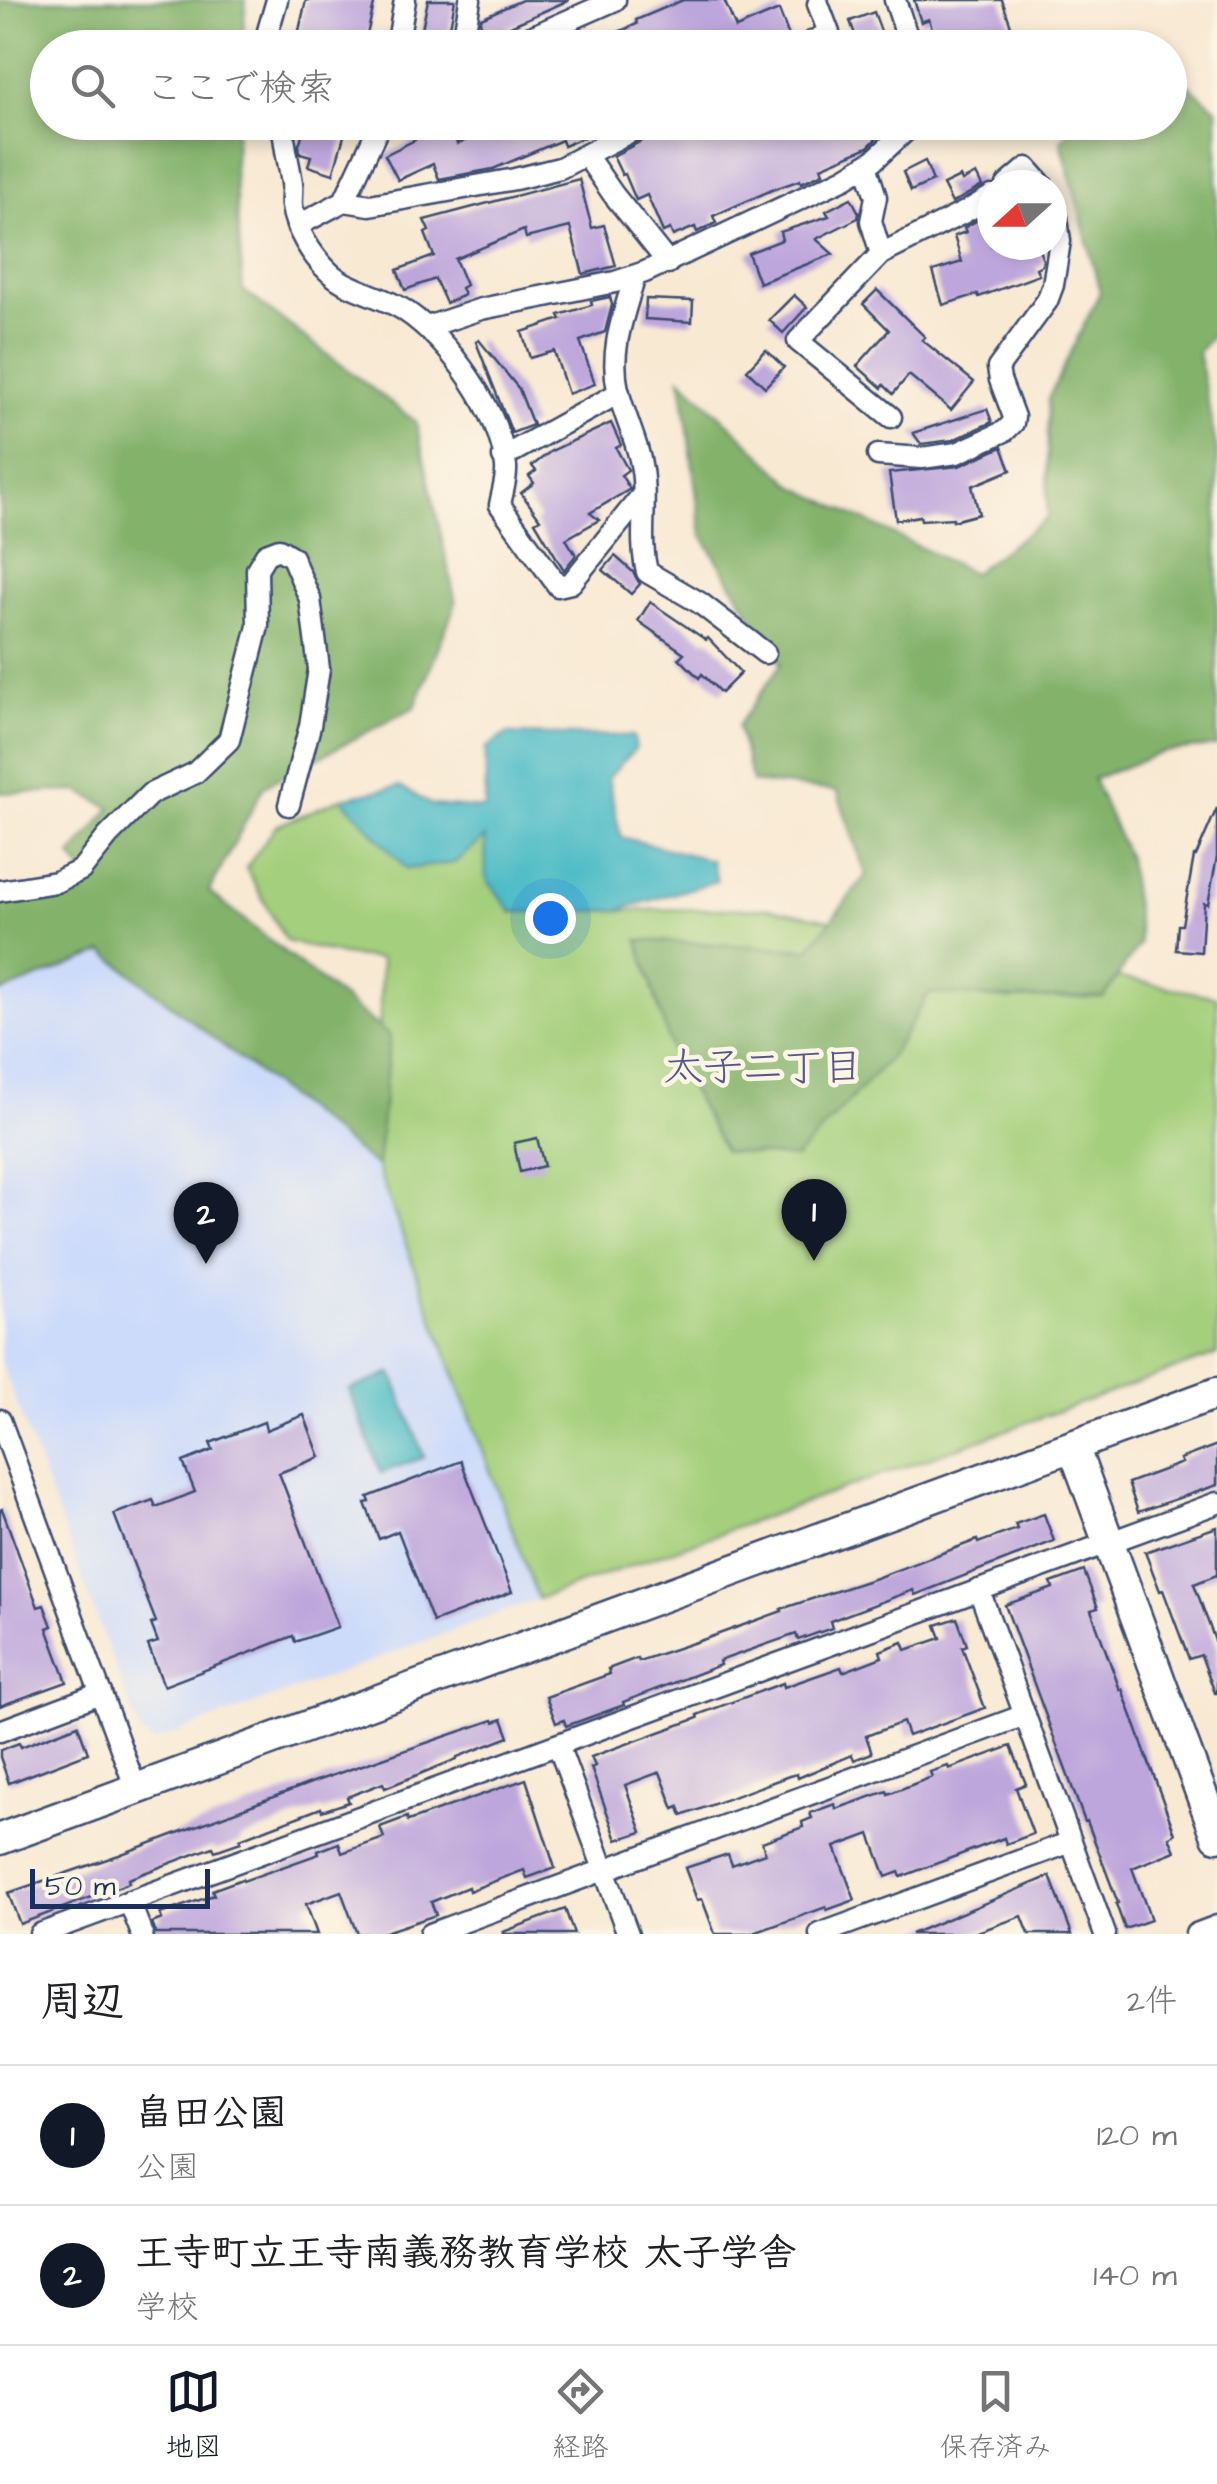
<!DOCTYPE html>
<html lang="ja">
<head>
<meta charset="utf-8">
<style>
	body { margin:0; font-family:"Architects Daughter","Klee One",sans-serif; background:#f2f2f2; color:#202124 }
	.compass { position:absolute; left:977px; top:170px; width:90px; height:90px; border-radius:50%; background:#fff; box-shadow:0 5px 15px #0003; rotate:249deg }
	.scale { position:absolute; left:30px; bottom:25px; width:180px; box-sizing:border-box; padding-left:10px; border:5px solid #1b2f5e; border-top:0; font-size:28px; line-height:35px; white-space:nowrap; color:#1b2f5e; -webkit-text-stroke:8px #fcf5e5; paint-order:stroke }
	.you { position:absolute; left:550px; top:918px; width:35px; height:35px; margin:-25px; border:8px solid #fff; border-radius:50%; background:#1a73e8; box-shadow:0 0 0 15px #1a73e833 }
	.badge { display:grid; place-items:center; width:65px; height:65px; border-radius:50%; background:#111827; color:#fff; font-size:32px; font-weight:700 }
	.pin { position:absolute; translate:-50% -82px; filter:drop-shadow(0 2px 5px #0008) }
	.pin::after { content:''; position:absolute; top:52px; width:35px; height:30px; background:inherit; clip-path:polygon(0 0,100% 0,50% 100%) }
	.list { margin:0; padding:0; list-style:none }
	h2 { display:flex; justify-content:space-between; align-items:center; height:130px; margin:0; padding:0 40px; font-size:42px }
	h2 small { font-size:32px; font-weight:400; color:#757577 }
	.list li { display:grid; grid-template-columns:65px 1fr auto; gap:30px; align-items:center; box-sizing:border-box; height:140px; padding:0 40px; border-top:2px solid #e0e0e0 }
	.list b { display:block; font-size:38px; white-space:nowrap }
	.list p { margin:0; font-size:32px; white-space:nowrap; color:#757577 }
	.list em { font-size:32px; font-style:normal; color:#757577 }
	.icon { flex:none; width:55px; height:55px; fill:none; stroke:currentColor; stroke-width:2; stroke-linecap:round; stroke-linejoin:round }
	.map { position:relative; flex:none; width:1217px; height:1934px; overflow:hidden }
	.search { position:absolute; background:#fff; box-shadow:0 5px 15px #0003; left:30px; right:30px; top:30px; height:110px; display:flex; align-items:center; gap:25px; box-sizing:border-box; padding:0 35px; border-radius:55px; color:#757577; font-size:38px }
	.sheet { height:410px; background:#fff }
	nav { display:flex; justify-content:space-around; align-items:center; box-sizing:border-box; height:140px; border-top:2px solid #e0e0e0; background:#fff; font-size:28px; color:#757577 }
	nav a { display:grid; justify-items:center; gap:5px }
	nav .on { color:#111827 }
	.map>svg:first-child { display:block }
	.built { fill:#cddbfa }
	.green { fill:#a4cf7b; stroke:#607f6c; stroke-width:2.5 }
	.forest { fill:#83b26b; stroke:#4f7064; stroke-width:2.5 }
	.water { fill:#4ebcc6; stroke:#347692; stroke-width:2.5 }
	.building { fill:#bda6db }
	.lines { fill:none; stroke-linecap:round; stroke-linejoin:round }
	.street-casing { stroke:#3c4b70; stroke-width:25 }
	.secondary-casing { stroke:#3c4b70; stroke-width:35 }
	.street { stroke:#fff; stroke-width:20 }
	.secondary { stroke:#fff; stroke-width:30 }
	.labels { text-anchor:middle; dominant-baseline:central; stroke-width:9; stroke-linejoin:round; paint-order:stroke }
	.neighbourhood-label { font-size:40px; fill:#54598a; stroke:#fcf5e5 }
</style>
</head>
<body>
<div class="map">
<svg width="1217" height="1934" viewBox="0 0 1217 1934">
	<rect width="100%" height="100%" fill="#fcf5e5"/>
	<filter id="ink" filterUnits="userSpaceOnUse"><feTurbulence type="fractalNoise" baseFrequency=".01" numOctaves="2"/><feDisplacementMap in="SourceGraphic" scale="20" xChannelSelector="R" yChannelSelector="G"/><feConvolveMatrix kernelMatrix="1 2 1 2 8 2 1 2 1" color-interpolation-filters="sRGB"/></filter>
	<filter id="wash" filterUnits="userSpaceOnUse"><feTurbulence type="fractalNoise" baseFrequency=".0048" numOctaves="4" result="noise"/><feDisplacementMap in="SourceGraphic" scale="40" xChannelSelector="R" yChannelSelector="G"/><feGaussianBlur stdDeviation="2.25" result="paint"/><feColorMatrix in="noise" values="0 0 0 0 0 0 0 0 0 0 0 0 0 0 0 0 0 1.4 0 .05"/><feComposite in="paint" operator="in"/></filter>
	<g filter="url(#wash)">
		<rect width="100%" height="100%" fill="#f8e9d3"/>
		<!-- built -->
		<path class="built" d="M103,952L377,1167L538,1599L153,1742L140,1733L0,1360V993Z"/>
		<!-- green -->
		<path class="green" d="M342,798L407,869L485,838L512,912L769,908L1217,997V1354L538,1599L377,1167L381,959L343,955L286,941L246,868L276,826Z"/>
		<!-- forest -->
		<g class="forest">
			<path d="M0,0H246L242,47L48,48V122L237,123L234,171L243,290L416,422L456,603L415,707L264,786L209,892L390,1036L377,1167L104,952L0,993V900L60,891L89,881L71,856L111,808L78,791L0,793Z"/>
			<path d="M1170,70L1217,109V329L1198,352L1217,451V746L1163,752L1093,779L1128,858L1140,943L1104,997L1010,999L929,993L891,1056L796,1158L724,1151L674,1058L638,940L809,949L866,875L837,791L752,782L738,726L781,664L702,535L681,378L794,486L973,573L1047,518L1048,399L1100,292L1061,141L1076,123L1170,122Z"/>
		</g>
		<!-- water -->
		<g class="water">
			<path d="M507,734L633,736L636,748L608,778L621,837L711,860L717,881L618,910L512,912L486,878L485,838L454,863L407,869L342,798L400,786L432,805L485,809L486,748Z"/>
			<path d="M392,1373L424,1457L381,1473L349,1390Z"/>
		</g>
		<g id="blocks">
			<!-- building -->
			<g class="building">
				<path d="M306,0H375L364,48H295Z"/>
				<path d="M428,0H455L446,48H418Z"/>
				<path d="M522,0H569L506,28L507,31L488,39L480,22L481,18Z"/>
				<path d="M683,0H724L736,28L779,10L790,39L770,48H581L637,24L636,20Z"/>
				<path d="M914,0H1002L1011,26L1003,29L1007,41L986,48H938L929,19L921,22Z"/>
				<path d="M874,12L887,48H860L850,21Z"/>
				<path d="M306,122H348L333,174L308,166L311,156L300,153L299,145Z"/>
				<path d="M407,122H449L457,144L508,122H618L564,146L562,140L493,169L439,179L433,164L398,180L385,155L415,140Z"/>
				<path d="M663,122H670L676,136L708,122H869L876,139L868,147L821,167L823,173L801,183L800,180L772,190L713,216L716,223L697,232L695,227L673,236L670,229L663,232L647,195L636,200L625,174L622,175L613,156L655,134L661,129Z"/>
				<path d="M925,161L933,181L911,191L903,172Z"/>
				<path d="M976,174L982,186L952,203L943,185L960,177L962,181Z"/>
				<path d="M579,179L592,228L604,225L616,266L583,274L570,227L526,238L524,230L455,259L466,285L461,288L464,295L446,303L435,279L405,290L397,270L434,256L425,233L429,231L424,220Z"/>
				<path d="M851,198L859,213L858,218L816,239L833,254L759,283L748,253L782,240L780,232L829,216L826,211Z"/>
				<path d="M992,212V245H1037L1043,260L1042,265L1036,268L1039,275L979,297L978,294L943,305L933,271L962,262L954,236L966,232L964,228Z"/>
				<path d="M877,290L925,337L922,340L974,382L951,410L909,375L893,394L884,385L882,388L857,366L889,330L863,304Z"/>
				<path d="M794,295L807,307L783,333L769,320Z"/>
				<path d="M610,297L612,305L605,332L580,341L595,384L568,394L554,351L530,358L522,332L561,319L559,315L592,305L591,301Z"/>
				<path d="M646,299L693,301L692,322L645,319Z"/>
				<path d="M479,340L519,389L533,425L512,433L476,342Z"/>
				<path d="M766,350L784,367L765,387L747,370Z"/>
				<path d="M987,409L992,422L953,440L921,444L913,433Z"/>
				<path d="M611,423L621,445L616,448L628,470L621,475L630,489L590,513L599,520L566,539L576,555L564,570L535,522L540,519L521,493L534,483L529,476L536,471L532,466L551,451Z"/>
				<path d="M1002,447L1011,470L972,486L979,514L953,521V518L921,520L920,516L896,520L889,473L959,466Z"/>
				<path d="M615,556L633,572L640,584L631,594L603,570Z"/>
				<path d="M650,602L706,640L708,638L741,673L721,693L702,674L699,678L679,658L684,653L638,621Z"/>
				<path d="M1217,808V857L1208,904L1204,903L1201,952L1176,950L1178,925H1182L1194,856H1196Z"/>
				<path d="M537,1138L544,1166L520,1172L514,1143Z"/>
				<path d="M304,1415L320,1457L279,1473L338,1627L295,1642L293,1636L164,1686L148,1645L158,1642L151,1624L156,1622L114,1514L153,1500L156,1507L195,1492L183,1462L213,1450L210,1443L264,1422L266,1430Z"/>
				<path d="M1217,1445V1485L1138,1512L1128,1483L1182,1463L1180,1459Z"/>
				<path d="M461,1461L512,1592L433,1622L398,1531L379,1539L365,1503L370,1502L368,1497Z"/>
				<path d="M2,1509L38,1607L44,1605L52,1626L47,1628L67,1682L0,1706V1510Z"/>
				<path d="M1044,1514L1054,1541L915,1595L913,1590L830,1621L832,1628L798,1640L796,1634L719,1661L720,1665L623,1702L624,1705L566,1726L564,1720L556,1723L546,1697L610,1674L608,1669L637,1658L639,1661L705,1639L782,1611L781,1609L876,1578L977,1540L978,1543L1017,1529L1015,1524Z"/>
				<path d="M1217,1527V1575L1194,1584L1217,1646V1693H1215L1201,1655L1189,1659L1163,1590L1160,1591L1145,1552Z"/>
				<path d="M1084,1571L1098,1608L1091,1610L1120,1690L1122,1689L1175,1834L1169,1837L1175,1851L1132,1868L1151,1920L1125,1929L1116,1904L1118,1903L1087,1821L1085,1822L1005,1605L1053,1588L1051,1583Z"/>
				<path d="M957,1618L967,1645L962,1647L985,1708L908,1736L903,1722L866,1736L872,1753L854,1760L852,1755L798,1778L797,1774L789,1776L682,1816L679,1807L674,1809L660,1772L625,1785L642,1832L617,1840L591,1768L595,1766L591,1757L698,1718L697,1715L783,1683L784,1687L841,1667L843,1672L882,1657L880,1651L903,1642L906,1650L941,1638L936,1625Z"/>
				<path d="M502,1719L509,1737L457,1757V1759L385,1788L383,1783L347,1797L349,1802L322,1811L321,1808L240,1839L241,1842L215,1851L213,1847L128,1879L129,1883L20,1924L8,1893L119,1855L316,1781L493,1720L494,1722Z"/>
				<path d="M78,1725L88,1753L9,1783L0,1757V1750L19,1743L21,1747Z"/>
				<path d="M1011,1746L1026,1784L1016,1788L1033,1834L1006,1844L1004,1838L901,1877L899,1872L886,1877L870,1834L835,1847L855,1900L827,1910L826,1907L751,1934H715L702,1899L697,1900L685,1868L728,1854L732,1865L765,1853L762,1842L803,1827L802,1822L812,1818L810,1813L835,1804L836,1809L887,1791L888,1794L932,1777L930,1772L948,1766L949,1769Z"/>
				<path d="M526,1779L555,1868L527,1878L524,1870L469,1891L468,1887L431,1902L436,1915L379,1934H357L341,1891L306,1904L317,1934H156L152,1923L162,1919L160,1914L214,1895L212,1890L242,1879L243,1881L319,1854L318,1851L339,1843L342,1853L384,1838L380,1827L407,1817L408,1821Z"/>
				<path d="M1050,1876L1072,1934H1029L1022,1916L972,1934H911Z"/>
				<path d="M565,1909L574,1934H504L503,1932Z"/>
			</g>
		</g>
	</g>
	<g filter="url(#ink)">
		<use href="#blocks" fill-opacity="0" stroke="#3c4b70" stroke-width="2.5"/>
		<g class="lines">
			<defs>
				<g id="street">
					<path d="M895,0L911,48"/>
					<path d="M271,48L268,31L277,0"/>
					<path d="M397,48L405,0"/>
					<path d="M462,48L470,0"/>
					<path d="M506,48L615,0"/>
					<path d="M800,48L829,33L818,4"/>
					<path d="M283,122C283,144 289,162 292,183C293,191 291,198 292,206C295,229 312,256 329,272C349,291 381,295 404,310C450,341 500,411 506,467C507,479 502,493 500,505L558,586L571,583L643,494"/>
					<path d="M586,155L613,194L668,263"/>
					<path d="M866,165L876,197L871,221L881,254"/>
					<path d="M1007,185L1027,168L1042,185"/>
					<path d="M344,201L370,205L515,179L560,168L649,122"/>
					<path d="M297,226L344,201L381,122"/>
					<path d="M635,276C624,314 609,350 618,390C625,420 641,448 643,479C646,512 639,540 647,572L700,603L765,653"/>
					<path d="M427,327L481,309L615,282L645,272L845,178L874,160L915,122"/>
					<path d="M891,417L798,341L881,254L965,212L992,196"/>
					<path d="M878,455L922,458L957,453L1005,431L1013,423L1014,417L1000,380L998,368L1047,301L1053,285L1060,241L1057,218L1052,206"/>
					<path d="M503,457L619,393"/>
					<path d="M0,891L56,882L81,870L108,836L150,794L195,773L229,740L258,626L257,569L266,554L279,549L292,557L310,599L319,669L310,726L289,805"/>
					<path d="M0,1420L136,1789"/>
					<path d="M979,1590L1105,1934"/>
					<path d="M0,1731L101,1693"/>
					<path d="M558,1745L628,1934"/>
					<path d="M129,1901L142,1934"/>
					<path d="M40,1934L1217,1503"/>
					<path d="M430,1934L1025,1715"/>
					<path d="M820,1934L1071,1842"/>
					<path d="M1196,1934L1217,1926"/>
				</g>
				<g id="secondary">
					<path d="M1073,1446L1217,1836"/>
					<path d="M0,1839L1217,1393"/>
				</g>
			</defs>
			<!-- street casing -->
			<use href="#street" class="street-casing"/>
			<!-- secondary casing -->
			<use href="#secondary" class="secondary-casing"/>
			<!-- street -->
			<use href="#street" class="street"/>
			<!-- secondary -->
			<use href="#secondary" class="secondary"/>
		</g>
	</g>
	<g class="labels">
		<!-- neighbourhood labels -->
		<g class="neighbourhood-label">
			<text x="763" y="1068">太子二丁目</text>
		</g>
	</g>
</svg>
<svg class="compass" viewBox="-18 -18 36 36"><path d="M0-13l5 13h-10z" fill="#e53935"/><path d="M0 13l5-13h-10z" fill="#757577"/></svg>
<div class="scale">50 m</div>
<div class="you"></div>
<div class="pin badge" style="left:814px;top:1261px">1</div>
<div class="pin badge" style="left:206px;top:1264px">2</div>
<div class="search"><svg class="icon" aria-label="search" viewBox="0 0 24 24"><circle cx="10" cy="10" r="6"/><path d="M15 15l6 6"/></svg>ここで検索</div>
</div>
<section class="sheet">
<h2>周辺<small>2件</small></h2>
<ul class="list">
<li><span class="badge">1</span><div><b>畠田公園</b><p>公園</p></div><em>120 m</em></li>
<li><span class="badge">2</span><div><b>王寺町立王寺南義務教育学校 太子学舎</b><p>学校</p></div><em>140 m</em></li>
</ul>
</section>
<nav>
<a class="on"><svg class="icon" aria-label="map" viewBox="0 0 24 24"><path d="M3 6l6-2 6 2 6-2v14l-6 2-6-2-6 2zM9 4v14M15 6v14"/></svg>地図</a>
<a><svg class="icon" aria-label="directions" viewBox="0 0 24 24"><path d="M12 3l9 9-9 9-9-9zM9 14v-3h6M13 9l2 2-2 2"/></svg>経路</a>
<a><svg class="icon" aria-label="saved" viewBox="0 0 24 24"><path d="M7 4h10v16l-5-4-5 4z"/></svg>保存済み</a>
</nav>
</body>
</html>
